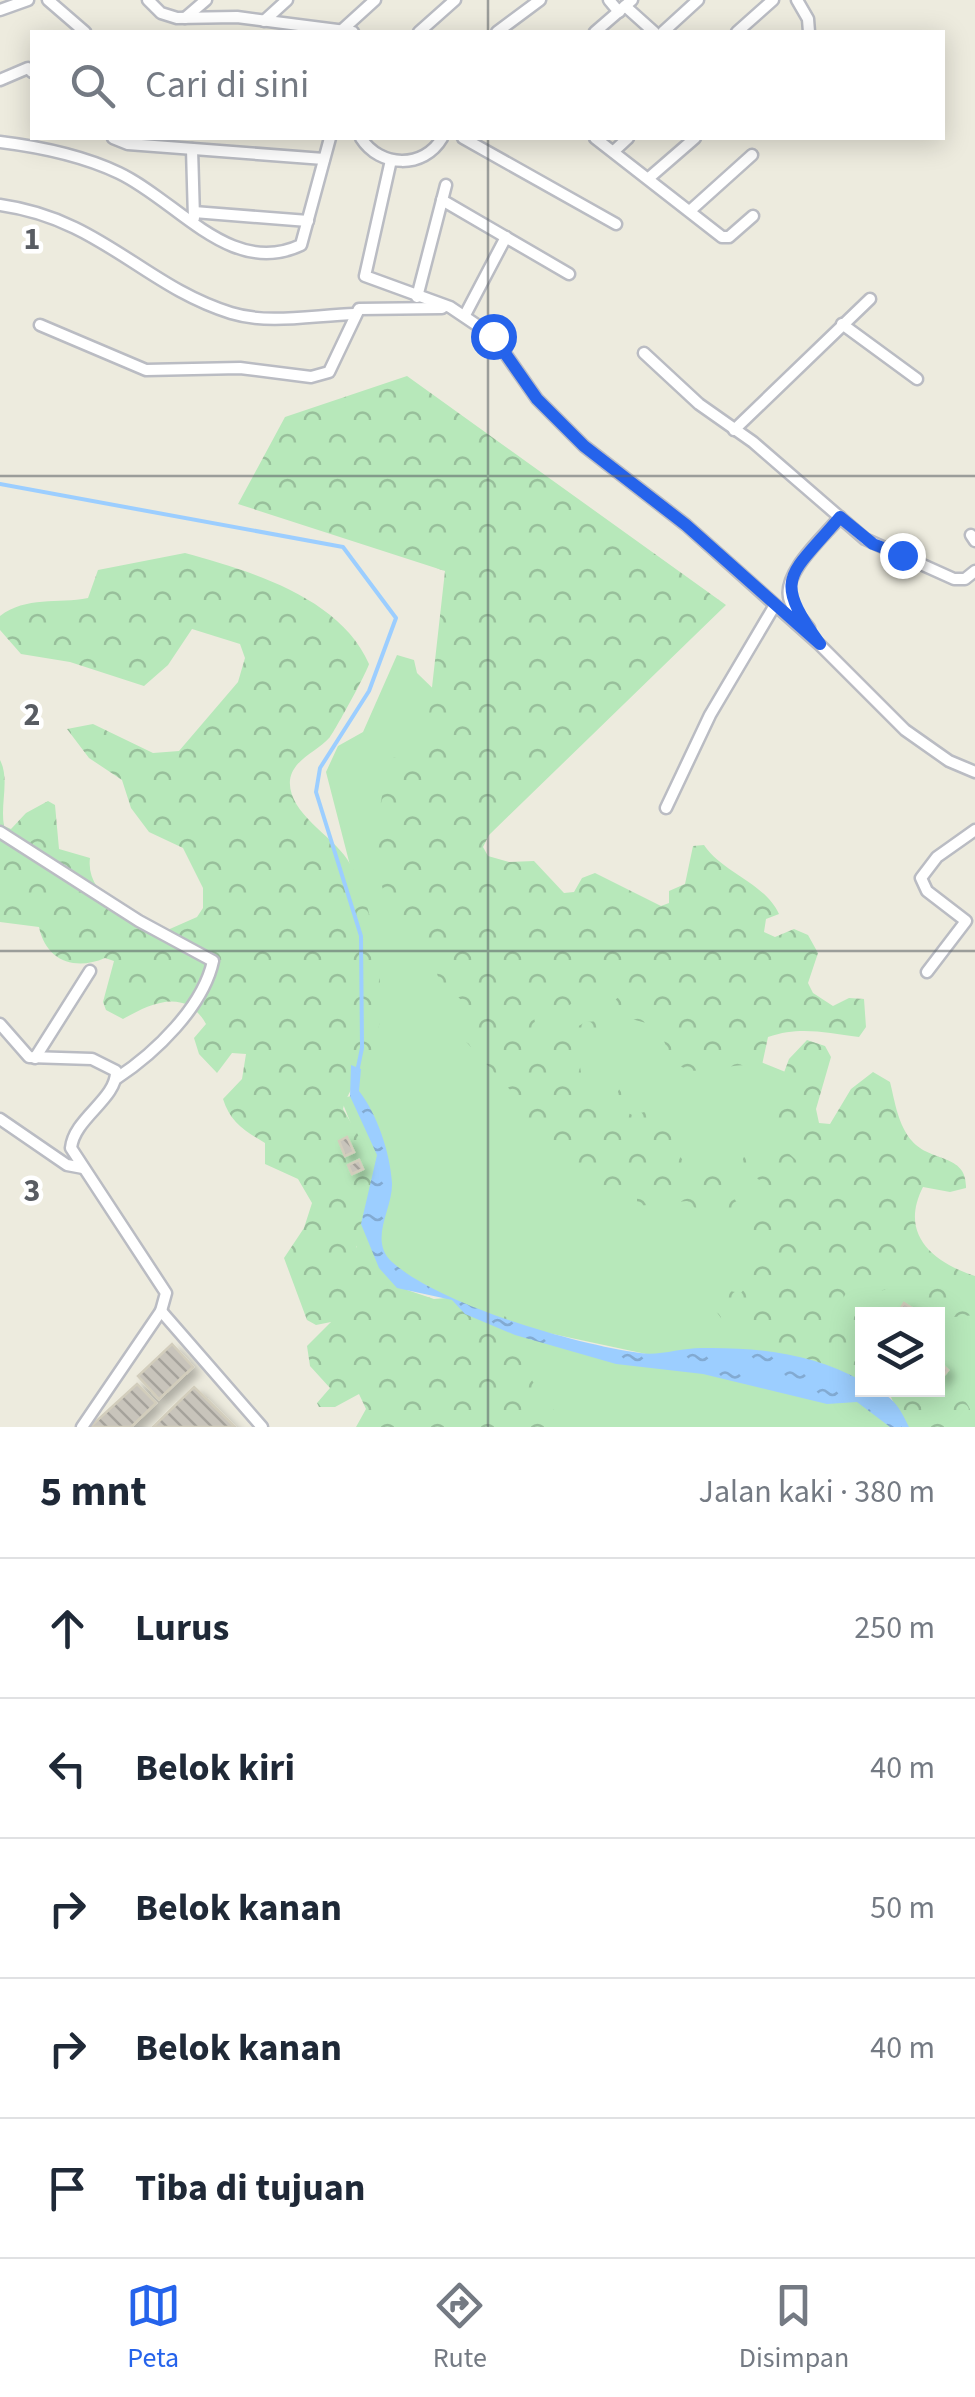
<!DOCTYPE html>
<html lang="id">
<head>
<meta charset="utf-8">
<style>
	body { margin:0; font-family:"Source Sans 3",sans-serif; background:#f2f2f3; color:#1f2937 }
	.controls { position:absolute; right:30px; bottom:30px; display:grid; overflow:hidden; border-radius:0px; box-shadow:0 5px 25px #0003 }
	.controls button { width:90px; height:90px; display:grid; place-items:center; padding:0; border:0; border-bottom:2px solid #e0e1e3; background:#fff; color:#1f2937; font:50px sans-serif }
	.stop { position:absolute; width:30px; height:30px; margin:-22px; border:8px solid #2563eb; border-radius:50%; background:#fff }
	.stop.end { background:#2563eb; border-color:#fff; box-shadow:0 2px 10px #0008 }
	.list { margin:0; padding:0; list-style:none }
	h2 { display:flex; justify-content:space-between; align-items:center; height:130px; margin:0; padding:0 40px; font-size:42px }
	h2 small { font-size:32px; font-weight:400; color:#747a83 }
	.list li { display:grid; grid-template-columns:65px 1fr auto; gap:30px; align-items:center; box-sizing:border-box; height:140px; padding:0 40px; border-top:2px solid #e0e1e3 }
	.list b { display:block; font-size:38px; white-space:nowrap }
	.list em { font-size:32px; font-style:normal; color:#747a83 }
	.icon { flex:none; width:55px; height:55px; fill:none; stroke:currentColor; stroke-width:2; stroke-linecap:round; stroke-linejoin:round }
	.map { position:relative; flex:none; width:975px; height:1427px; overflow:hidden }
	.search { position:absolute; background:#fff; box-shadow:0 5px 25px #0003; left:30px; right:30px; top:30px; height:110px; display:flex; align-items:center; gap:25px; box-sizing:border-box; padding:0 35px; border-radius:0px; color:#747a83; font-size:38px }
	.sheet { height:830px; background:#fff }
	nav { display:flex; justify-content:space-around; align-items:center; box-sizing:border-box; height:140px; border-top:2px solid #e0e1e3; background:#fff; font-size:28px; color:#747a83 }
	nav a { display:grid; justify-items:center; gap:5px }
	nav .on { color:#2563eb }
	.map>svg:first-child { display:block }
	.grass { fill:#b7e8ba }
	.forest { fill:url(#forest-crowns) }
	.water { fill:url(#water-ripples) }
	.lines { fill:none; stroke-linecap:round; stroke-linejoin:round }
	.stream { stroke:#9cceff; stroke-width:4 }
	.building { fill:url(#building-back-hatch); stroke:#d2cdbc; stroke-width:2.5; filter:url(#shadow) }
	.street-casing { stroke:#babcc3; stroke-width:15 }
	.street { stroke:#fff; stroke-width:10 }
	.route { stroke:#2563eb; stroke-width:12 }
	.grid { fill:none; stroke:#585c62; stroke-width:2.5; stroke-opacity:0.55 }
	.grid-label { font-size:32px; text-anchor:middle; font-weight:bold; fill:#585c62; stroke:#fff; stroke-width:9; stroke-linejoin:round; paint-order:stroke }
</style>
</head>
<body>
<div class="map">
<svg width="975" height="1427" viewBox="0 0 975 1427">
	<defs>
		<pattern id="forest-crowns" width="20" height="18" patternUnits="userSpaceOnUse" patternTransform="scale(2.5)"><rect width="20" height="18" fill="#b7e8ba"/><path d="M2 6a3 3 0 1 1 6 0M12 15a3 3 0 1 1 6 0" fill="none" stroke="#98bf9b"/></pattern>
		<pattern id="water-ripples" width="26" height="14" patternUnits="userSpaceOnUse" patternTransform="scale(2.5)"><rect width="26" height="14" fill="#9cceff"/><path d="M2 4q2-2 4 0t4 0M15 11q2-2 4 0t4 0" fill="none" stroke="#82aad2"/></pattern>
		<pattern id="building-back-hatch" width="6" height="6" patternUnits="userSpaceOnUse" patternTransform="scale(2.5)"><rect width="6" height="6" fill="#c8c4bb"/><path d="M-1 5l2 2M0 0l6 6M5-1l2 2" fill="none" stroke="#a5a29b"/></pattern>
		<filter id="shadow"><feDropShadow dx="6" dy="6" stdDeviation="5" flood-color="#0004"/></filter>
	</defs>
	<rect width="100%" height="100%" fill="#edebde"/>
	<!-- grass -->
	<g class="grass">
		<path d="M397,655L414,660L417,673L452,707L392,872L635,1167L706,1201L751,1232L774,1333L744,1357H660L548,1333L509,1331L860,1400L892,1427H550L453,1300L354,1259L371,1174L341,1099L357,1094L353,877L326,772L338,746L363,732Z"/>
		<path d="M611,975L751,1058L788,1073L825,1135L834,1243L825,1277L759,1224L586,1145L535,1047L521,997Z"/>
		<path d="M868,1240L975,1307V1427H943L938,1390V1314L813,1312Z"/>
	</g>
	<!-- forest -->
	<g class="forest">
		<path d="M407,376L726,605L489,835L483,847L488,856L509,862L534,861L564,893L574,892L582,878L595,873L661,906L669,903V891L685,884L693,846L704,845C724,874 765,883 779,914L766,919L764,932L775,937L794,929L808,935L818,953L808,983L813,993L833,1006L849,998L864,999L866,1027L859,1037C825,1033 801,1026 768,1037L762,1065C739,1063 714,1070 690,1071L672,1062L664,1041L652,1036L646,1023L614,1014L613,1003L623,991L605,984L597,986L589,1006L571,1004L559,1012L549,1005L533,1010L537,1036L550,1041L586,1022L612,1020L580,1067L585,1093L594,1104L613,1105C621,1080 630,1068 657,1078L628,1099L627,1112L632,1115L657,1109L681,1127L678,1153L685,1164L719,1176L746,1216L769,1218L815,1262L824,1241L789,1222L779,1212L776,1195L741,1164C754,1127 779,1142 799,1163L811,1153L815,1139C791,1144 778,1126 772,1105L789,1059L807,1040L825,1046L831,1057L816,1109L819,1123L830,1124L851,1089L873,1072L890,1082C895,1102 898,1125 912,1141C931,1163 967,1153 966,1188L950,1192L923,1187C899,1234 932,1262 975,1276V1315L954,1317L937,1300L908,1295L897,1284L879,1292L850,1286L841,1302L843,1308L869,1314H862V1388L760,1354L750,1348L748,1334L724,1322L713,1307L718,1289L741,1293L747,1285L749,1238L714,1213L704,1216L687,1201L637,1206V1176L633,1174L613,1194L598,1188L591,1169L567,1161L535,1136L513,1093L460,1035L458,1021L464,1003C457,994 448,992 442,984C432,969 435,949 422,936C416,931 408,929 403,923C362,880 378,807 391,757L407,760L427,732L445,571L238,504L285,417Z"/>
		<path d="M185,553C250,571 340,597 369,664C367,672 336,729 330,737C317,752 293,759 290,780C287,812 331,835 347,859C373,897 390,999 375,1044C367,1068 348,1089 343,1109L361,1140L369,1165H373C381,1196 377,1223 356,1247C371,1268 394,1267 407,1290L434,1299L459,1297L483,1303L506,1317L521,1341V1358L533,1382L567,1427H356L366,1409L359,1394L335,1407H319L317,1403L330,1388L310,1366L307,1346L331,1322L316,1325L307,1320L284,1258L304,1228L312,1203L298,1179L265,1164V1143C245,1131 230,1122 223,1099L242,1079L246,1054L232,1053L217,1073L199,1054L194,1038L206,1024C186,987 151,1003 123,1019L106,1010L103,1002L114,961L105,958C75,971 46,961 39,927L0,922V760C10,779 0,804 4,826L11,829L26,813L48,801L55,805L59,849L90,858C85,898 134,915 163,932L197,917L203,908V888L183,848L149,832L131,808L122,780L89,758L67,729L93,724L153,753L179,751L238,682L245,658L240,644L192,629L168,665L144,686L70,662L21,654L0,630V616C26,596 58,604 88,598L98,570Z"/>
		<path d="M938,1381C954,1401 975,1394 971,1427H904L888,1390H938Z"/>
	</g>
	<!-- water -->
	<path class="water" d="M351,1065L361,1069L359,1091C377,1114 390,1152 392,1183C393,1209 368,1240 392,1262C440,1305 575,1344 640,1353C659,1356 681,1348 701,1348C757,1347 812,1353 862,1381V1390C890,1390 898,1404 909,1427H890L857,1402L827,1404L703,1374L616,1364L515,1335L465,1314L452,1300L397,1288L379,1268L361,1224L377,1155L350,1096Z"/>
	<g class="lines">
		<!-- stream -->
		<path class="stream" d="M0,484L343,547L396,618L369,691L320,768L316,792L361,936L362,1048L357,1072"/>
	</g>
	<!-- building -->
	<g class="building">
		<path d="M347,1137L354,1152L345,1156L339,1141Z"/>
		<path d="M359,1160L363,1169L352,1174L348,1165Z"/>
		<path d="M904,1303L921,1314L899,1311Z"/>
		<path d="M172,1344L193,1367L159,1399L138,1376Z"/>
		<path d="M938,1361L948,1370L938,1382Z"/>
		<path d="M137,1384L156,1403L131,1427H90Z"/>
		<path d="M194,1387L235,1427H153Z"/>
	</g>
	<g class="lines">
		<defs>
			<g id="street">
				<path d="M48,0L85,32"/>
				<path d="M148,0L161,13L177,18L237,17L353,32"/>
				<path d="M609,0L619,12"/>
				<path d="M797,0L808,19L809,32"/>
				<path d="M625,6L654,32"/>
				<path d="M0,10L28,0"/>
				<path d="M185,18L206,0"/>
				<path d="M264,21L287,0"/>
				<path d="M342,30L375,0"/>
				<path d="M419,32L455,0"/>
				<path d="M497,32L540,0"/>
				<path d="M595,32L632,0"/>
				<path d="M663,32L698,0"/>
				<path d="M737,32L773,0"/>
				<path d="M0,80L28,68L32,72"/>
				<path d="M113,138L128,144L324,159"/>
				<path d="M361,138C380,168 424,169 442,138"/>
				<path d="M463,138L616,224"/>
				<path d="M595,138L722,237H729L753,216"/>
				<path d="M0,142C41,147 81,155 119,173C178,201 231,278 301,245L330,138"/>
				<path d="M192,149L194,218"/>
				<path d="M614,151L628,138"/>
				<path d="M391,160L365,276L450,307L493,336L537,399L584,446L686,525L820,645L905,730L949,761L975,772"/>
				<path d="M650,177L695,138"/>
				<path d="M442,200L569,274"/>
				<path d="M0,205C101,219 144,286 231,313C270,325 314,315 355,314"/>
				<path d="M692,209L752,155"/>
				<path d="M194,212L308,221"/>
				<path d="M417,297L446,185"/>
				<path d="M465,315L506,237"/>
				<path d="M842,324L917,379"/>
				<path d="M40,325L146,370L240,368L311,377L329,372L359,309L442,308"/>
				<path d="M644,353L699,404L753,442L865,539L954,579H965L975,571"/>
				<path d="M734,430L870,299"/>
				<path d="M971,535L975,541"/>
				<path d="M809,628C803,620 793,610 790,601C780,574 825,536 840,517"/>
				<path d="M666,808L710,715L775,605"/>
				<path d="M0,832L139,921L213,961C203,1007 155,1053 117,1078"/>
				<path d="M927,972L966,921L927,891L921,878L937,857L975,830"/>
				<path d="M0,1024L29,1057L92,1059L116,1071C117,1099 74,1118 71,1148L166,1293L161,1311L82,1427"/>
				<path d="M35,1058L90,971"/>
				<path d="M0,1119L67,1165L83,1168"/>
				<path d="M161,1311L262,1427"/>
			</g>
		</defs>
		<!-- street casing -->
		<use href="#street" class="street-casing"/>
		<!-- street -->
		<use href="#street" class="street"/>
	</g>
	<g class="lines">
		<!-- route -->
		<path class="route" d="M493,336L537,399L584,446L686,525L820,644C771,576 790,577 840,517L873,544L902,555"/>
	</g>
	<!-- grid -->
	<path class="grid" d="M488,0V32M488,138V1427M0,476H975M0,951H975"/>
	<g class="grid-label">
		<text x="32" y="249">1</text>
		<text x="32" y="725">2</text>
		<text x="32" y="1201">3</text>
	</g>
</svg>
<div class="controls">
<button><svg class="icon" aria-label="layers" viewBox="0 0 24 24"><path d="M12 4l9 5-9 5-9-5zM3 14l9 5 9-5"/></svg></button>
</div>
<div class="stop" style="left:493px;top:336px"></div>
<div class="stop end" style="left:902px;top:555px"></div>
<div class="search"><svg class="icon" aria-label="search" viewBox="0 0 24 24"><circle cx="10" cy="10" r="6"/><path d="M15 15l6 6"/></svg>Cari di sini</div>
</div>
<section class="sheet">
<h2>5 mnt<small>Jalan kaki · 380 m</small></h2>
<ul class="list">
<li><svg class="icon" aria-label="ahead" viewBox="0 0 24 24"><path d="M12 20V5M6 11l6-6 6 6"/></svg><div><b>Lurus</b></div><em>250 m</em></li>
<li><svg class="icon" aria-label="left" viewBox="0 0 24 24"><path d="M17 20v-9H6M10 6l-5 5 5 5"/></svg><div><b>Belok kiri</b></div><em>40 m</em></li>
<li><svg class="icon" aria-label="right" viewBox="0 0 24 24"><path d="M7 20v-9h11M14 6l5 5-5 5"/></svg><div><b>Belok kanan</b></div><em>50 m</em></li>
<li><svg class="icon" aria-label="right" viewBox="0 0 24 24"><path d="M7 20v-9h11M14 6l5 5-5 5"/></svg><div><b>Belok kanan</b></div><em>40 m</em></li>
<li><svg class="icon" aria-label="arrive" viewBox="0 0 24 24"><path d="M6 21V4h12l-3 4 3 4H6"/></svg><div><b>Tiba di tujuan</b></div></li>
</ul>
</section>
<nav>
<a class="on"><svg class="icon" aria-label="map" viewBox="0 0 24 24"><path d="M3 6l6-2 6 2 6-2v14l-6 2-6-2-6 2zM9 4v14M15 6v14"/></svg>Peta</a>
<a><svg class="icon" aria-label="directions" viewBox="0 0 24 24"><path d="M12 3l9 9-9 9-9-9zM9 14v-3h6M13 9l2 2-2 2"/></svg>Rute</a>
<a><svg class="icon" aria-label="saved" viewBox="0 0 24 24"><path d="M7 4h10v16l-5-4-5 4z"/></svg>Disimpan</a>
</nav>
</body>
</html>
